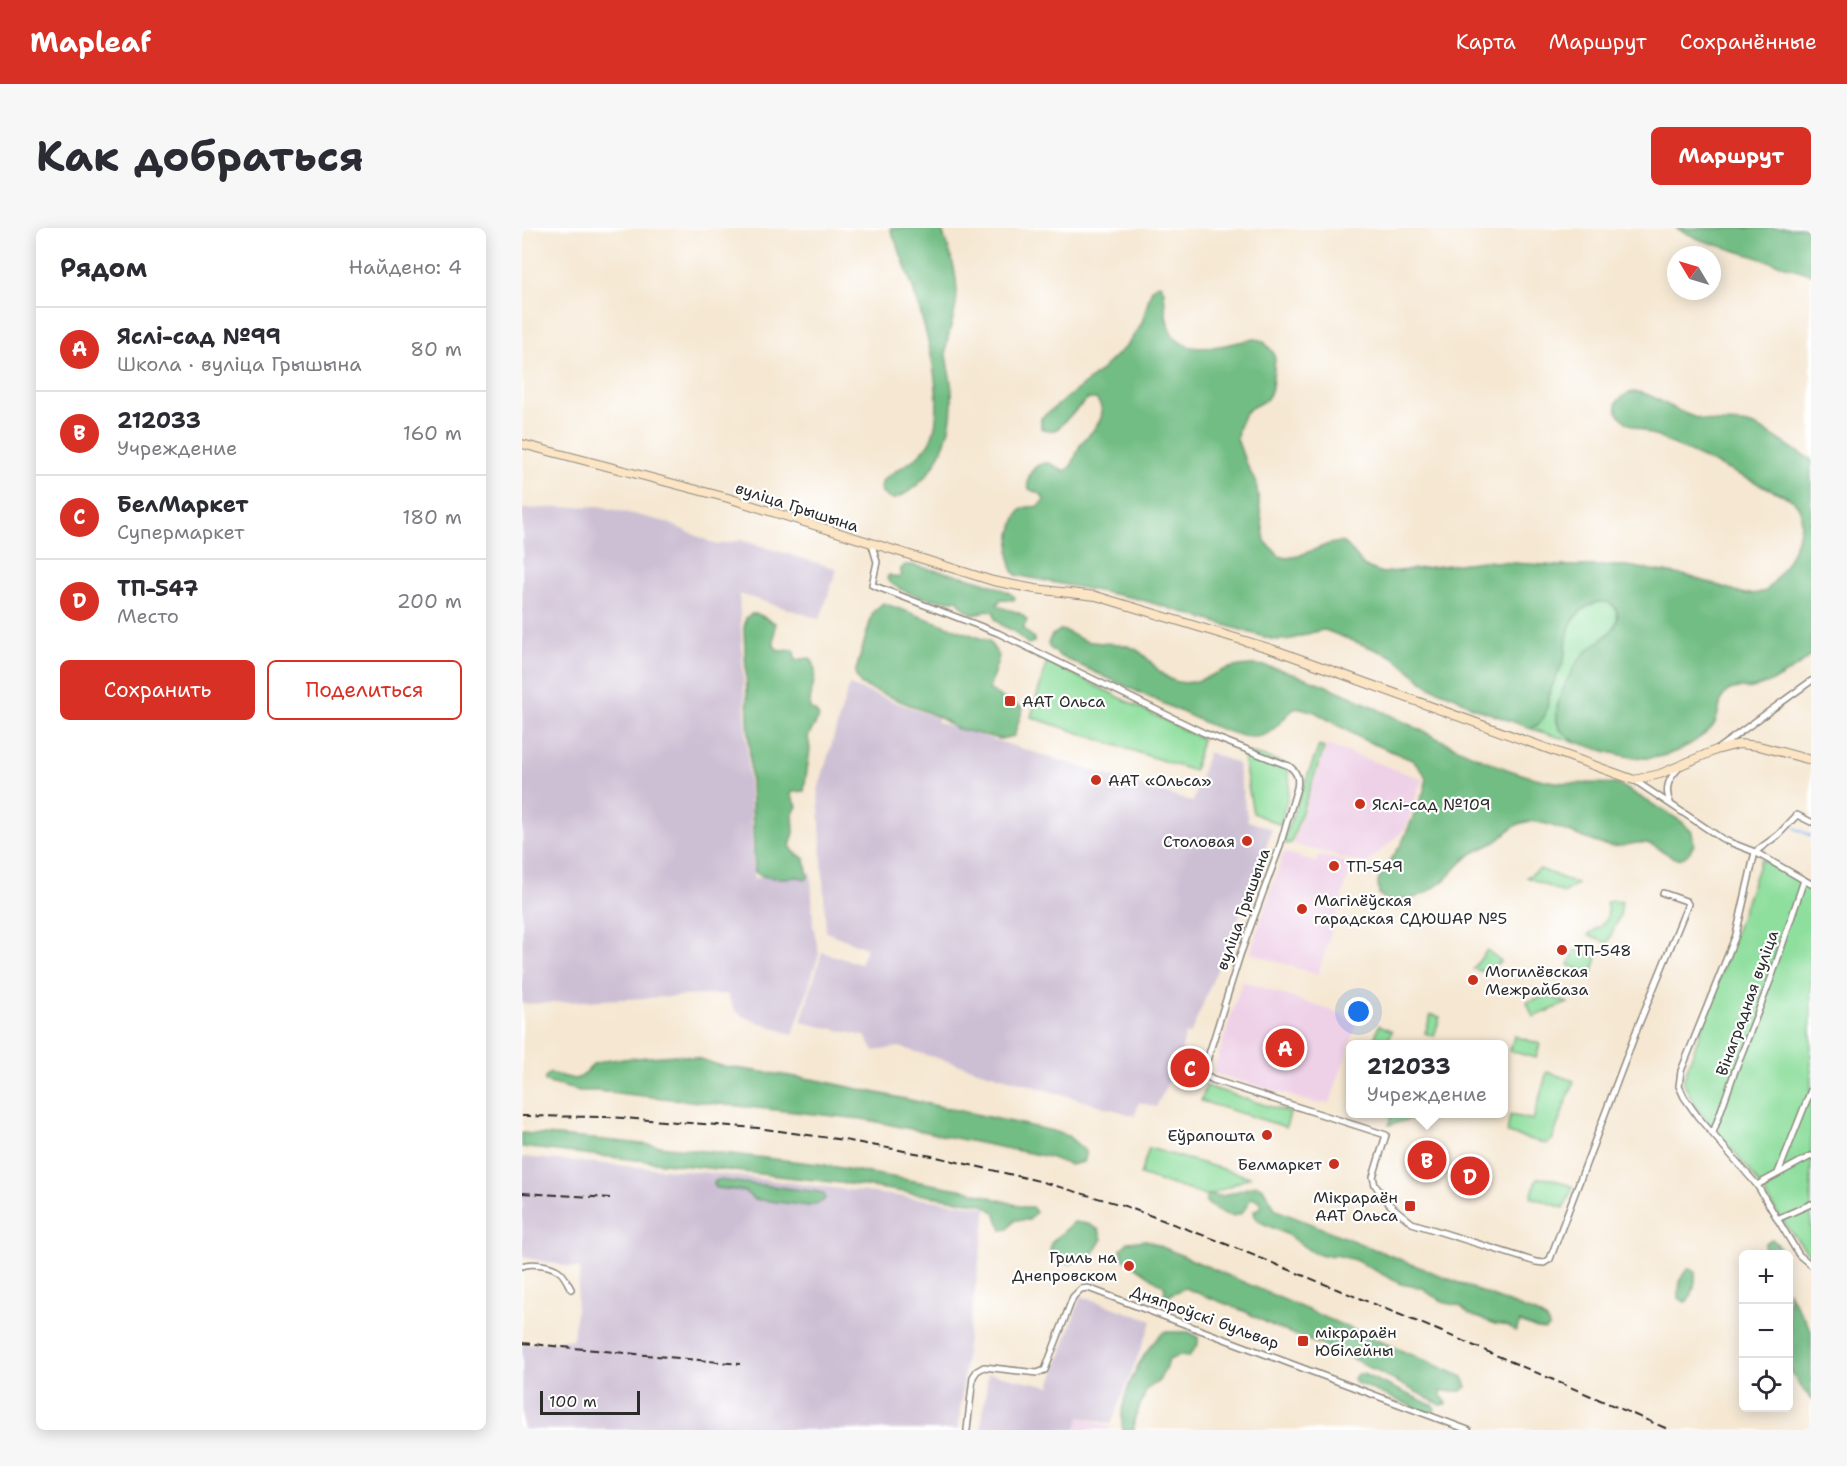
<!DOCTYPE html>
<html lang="ru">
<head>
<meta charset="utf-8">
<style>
	body { margin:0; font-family:"Shantell Sans",sans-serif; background:#f7f7f7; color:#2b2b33 }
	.controls { position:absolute; right:18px; bottom:18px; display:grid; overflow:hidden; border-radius:9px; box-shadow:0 3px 15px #0003 }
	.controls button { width:54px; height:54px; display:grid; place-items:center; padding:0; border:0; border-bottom:2px solid #e1e1e2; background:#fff; color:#2b2b33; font:30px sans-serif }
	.compass { position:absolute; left:1145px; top:18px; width:54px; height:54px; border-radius:50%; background:#fff; box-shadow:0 3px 15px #0003; rotate:308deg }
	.scale { position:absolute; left:18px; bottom:15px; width:100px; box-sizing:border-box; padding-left:6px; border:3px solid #2b2b2b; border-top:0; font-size:16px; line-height:21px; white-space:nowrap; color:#2b2b2b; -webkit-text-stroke:4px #fff; paint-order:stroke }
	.you { position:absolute; left:837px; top:784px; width:21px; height:21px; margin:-15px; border:4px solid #fff; border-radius:50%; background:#1a73e8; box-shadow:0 0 0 9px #1a73e833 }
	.badge { display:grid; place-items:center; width:39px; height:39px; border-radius:50%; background:#d93025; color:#fff; font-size:20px; font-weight:700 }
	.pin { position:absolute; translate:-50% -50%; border:3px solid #fff; box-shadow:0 2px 6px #0006 }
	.popup { position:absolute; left:824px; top:812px; width:162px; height:78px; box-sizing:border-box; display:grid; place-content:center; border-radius:9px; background:#fff; filter:drop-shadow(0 2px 4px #0005); font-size:20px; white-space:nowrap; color:#7c7c81 }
	.popup b { font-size:22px; color:#2b2b33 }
	.popup::after { content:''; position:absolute; left:50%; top:100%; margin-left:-12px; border:12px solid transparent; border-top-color:#fff }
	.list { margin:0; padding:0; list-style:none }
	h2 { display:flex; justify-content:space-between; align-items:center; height:78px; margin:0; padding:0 24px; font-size:26px }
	h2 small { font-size:20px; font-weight:400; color:#7c7c81 }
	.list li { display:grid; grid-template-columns:39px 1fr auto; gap:18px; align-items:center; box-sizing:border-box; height:84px; padding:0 24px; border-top:2px solid #e1e1e2 }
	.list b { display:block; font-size:22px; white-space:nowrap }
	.list p { margin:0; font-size:20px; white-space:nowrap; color:#7c7c81 }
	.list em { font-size:20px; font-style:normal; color:#7c7c81 }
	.actions { display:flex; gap:12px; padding:18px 24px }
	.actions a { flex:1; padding:14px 0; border:2px solid #d93025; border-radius:9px; text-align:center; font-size:21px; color:#d93025 }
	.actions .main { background:#d93025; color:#fff }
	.icon { flex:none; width:33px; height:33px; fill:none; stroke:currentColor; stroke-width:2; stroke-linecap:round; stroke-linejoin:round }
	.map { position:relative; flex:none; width:1289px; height:1202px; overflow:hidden; border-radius:9px }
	header { display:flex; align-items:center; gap:36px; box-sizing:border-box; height:84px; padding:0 30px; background:#d93025; color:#fff }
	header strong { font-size:28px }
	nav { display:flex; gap:33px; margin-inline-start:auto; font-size:21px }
	.intro { display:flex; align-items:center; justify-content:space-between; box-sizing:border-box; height:144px; padding:0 36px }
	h1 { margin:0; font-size:42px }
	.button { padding:15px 27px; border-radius:9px; background:#d93025; color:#fff; font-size:21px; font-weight:700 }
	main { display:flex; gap:36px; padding:0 36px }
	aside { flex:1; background:#fff; border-radius:9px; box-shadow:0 3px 15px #0003 }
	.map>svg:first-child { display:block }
	.built { fill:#eed0e7 }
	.industrial { fill:#ccbed3 }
	.green { fill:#8ede9d; stroke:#5c8464; stroke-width:1.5 }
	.forest { fill:#72bd84; stroke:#4e7458; stroke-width:1.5 }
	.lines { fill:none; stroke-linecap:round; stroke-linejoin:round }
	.stream { stroke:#74afe5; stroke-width:2 }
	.street-casing { stroke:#90897e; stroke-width:8 }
	.secondary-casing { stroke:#90897e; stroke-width:10 }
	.street { stroke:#fff; stroke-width:5 }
	.secondary { stroke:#fce5c4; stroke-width:8 }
	.rail { stroke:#2b2b2b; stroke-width:2; stroke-dasharray:9 4.5; stroke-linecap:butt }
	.poi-dot { fill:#c8321e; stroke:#fff; stroke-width:2 }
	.labels { text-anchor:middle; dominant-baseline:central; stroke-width:4.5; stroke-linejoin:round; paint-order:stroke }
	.street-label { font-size:16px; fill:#2b2b2b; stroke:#fff }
	.poi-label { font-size:16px; fill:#2b2b2b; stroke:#fff; text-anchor:start }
</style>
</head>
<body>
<header>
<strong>Mapleaf</strong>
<nav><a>Карта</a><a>Маршрут</a><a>Сохранённые</a></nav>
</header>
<div class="intro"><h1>Как добраться</h1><a class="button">Маршрут</a></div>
<main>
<aside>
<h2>Рядом<small>Найдено: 4</small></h2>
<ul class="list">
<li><span class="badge">A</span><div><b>Яслі-сад №99</b><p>Школа · вуліца Грышына</p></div><em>80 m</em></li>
<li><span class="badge">B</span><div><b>212033</b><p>Учреждение</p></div><em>160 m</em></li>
<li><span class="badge">C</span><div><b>БелМаркет</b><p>Супермаркет</p></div><em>180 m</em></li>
<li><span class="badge">D</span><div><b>ТП-547</b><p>Место</p></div><em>200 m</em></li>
</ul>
<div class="actions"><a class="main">Сохранить</a><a>Поделиться</a></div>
</aside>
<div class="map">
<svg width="1289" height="1202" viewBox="0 0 1289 1202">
	<rect width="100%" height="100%" fill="#fff"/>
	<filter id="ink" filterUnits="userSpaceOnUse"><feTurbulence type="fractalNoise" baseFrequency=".0167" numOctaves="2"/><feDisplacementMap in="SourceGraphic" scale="12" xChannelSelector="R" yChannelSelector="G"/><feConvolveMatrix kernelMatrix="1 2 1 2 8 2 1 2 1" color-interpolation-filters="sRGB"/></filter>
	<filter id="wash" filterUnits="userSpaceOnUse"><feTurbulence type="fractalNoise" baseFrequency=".008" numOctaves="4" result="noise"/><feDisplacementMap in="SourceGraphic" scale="24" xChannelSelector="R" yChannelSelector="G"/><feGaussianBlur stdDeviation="1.35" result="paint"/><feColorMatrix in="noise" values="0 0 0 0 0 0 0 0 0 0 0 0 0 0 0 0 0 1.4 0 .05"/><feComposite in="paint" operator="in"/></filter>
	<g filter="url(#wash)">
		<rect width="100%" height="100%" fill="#f5e7d1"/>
		<!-- built -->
		<g class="built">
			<path d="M805,517L900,551L883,601L844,636L771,616Z"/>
			<path d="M762,624L794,634L797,627L830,636L796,747L728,725Z"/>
			<path d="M720,753L819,786L835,795L808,874L797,876L691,845Z"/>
			<path d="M558,1189L595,1202H553Z"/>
		</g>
		<!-- industrial -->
		<g class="industrial">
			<path d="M77,278L144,294L195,317L219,312L315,341L298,391L217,366L232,655L233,650L289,644L291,697L297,726L271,807L225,790L213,783L205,766L0,776V281Z"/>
			<path d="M327,457L416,490L415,494L671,574L686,524L715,535L726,593L750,601L738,638L668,807L663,806L658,830L634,879L617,874L613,888L377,819L352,823L343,808L279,794L300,724L338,736L344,720L304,704L296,562Z"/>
			<path d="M0,929L189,945L465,979L445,1118L436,1202H0V1117L51,1111L58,1041L0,1029Z"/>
			<path d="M559,1068L630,1093L589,1196L558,1189L553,1202H459L466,1145L528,1158Z"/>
		</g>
		<!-- green -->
		<g class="green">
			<path d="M1084,373C1097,379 1098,388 1092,400L1048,447L1035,478V494L1037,501L1056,515L1003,499C1027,502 1024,474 1030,459C1034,449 1040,440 1042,429C1044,421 1043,414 1045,406C1049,388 1065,374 1084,373Z"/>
			<path d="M525,433L680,511L672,543L509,489Z"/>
			<path d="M797,518L802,520L769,615L763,616L762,610Z"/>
			<path d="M720,523C733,527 747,529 758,534C777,543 762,581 758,597L731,585Z"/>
			<path d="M1239,631L1289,659V1029L1262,995L1228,943L1172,877L1161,853Z"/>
			<path d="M1018,641L1055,656L1041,665L1005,649Z"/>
			<path d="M1091,673L1100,674L1098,687L1086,715L1066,707C1080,696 1090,694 1084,674Z"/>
			<path d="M965,722L979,733L963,744L951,741Z"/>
			<path d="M1053,722L1075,729L1070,747L1047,737Z"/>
			<path d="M1025,767L1046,775L1011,789L1005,774Z"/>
			<path d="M909,787L918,789L912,808L903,805Z"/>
			<path d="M857,797L870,803L865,816H851Z"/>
			<path d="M992,808L1018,816L1014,830L988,823Z"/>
			<path d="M1025,844L1052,853L1030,912L1024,916L985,905L988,887L1011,892Z"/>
			<path d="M684,858L768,885L764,899L679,873Z"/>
			<path d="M870,886H904L867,897Z"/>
			<path d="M627,920L728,949L686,968L618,947Z"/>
			<path d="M1015,950L1031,951L1051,959L1042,980L1009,969Z"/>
		</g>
		<!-- forest -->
		<g class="forest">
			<path d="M368,0H419C428,25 438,49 434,76C432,92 424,108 424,125C425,139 430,152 430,166C432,207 413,255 372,271C361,270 356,262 361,252C375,240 394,234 405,218C435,175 388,46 368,0Z"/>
			<path d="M1154,0H1289V46L1179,12Z"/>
			<path d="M636,56L639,57L642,63C643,76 643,93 649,104C665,133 709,114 733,111L741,113L751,124L753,131L750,159L748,166L744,172L729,180L723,185L716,201L715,211L723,233L734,255L743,313L757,328L765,330L776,328L807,316L819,314L825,317L842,338L860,345L961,333L1037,338H1105L1166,348L1223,366H1231L1244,363C1259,348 1289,299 1276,278C1273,273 1269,271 1265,269L1105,195L1095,184L1094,176C1109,152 1133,170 1151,180C1162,185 1174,191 1186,193C1201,196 1218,192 1232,198C1253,206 1269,222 1289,231V427C1274,441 1250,456 1230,460C1223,462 1215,458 1208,462C1195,468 1199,488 1191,498C1186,505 1177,510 1170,515C1136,536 1115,532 1079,522C1066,518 1052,515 1042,505C1022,488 1049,439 1064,424C1072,416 1084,410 1091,401C1099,391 1097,375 1082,374C1077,373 1070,376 1065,379C1042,392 1047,412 1041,434C1038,444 1031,453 1028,463C1024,478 1026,496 1008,500L950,479L934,469L908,459L870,428L803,402C781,404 774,415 749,411L617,371L494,347C482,335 488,294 499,282C504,277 511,280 517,278L522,272L520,267L507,261C503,250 511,236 524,235C531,235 536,241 542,243C553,239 553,225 559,216C569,203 590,189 574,171H565L535,201C529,203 525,204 519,200V190L575,146L606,116L620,95L628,66L631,59Z"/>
			<path d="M383,337H389C418,344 470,351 493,369L492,372L479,371L475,377C485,384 497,380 505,392L501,401L512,410V414L506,416L490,402L481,398L473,391L472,384L465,382L453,387L444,382L435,372C428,372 422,373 416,372C402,371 371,362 365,350L367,347L377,350L380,346L378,342Z"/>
			<path d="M361,375L467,413L477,428L467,461L485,473L501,480L492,508L478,511L433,500L417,489L339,457L333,446L351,384Z"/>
			<path d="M229,386H236L253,395L252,418L257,423L272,422L273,432L288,430C300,443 286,464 288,481L293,483L297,489L286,509L288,521L282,563L270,564L269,567L275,578L271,586L272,605L268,618L272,624L283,631L286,650L283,651L278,649C266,649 243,653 233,644L222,400L224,390Z"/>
			<path d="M539,402C548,404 555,410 564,413C580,417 598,413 613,421C630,430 636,449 656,454C675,458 690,445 708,440C723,436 738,436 753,440C838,464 908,513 990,543C1007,549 1026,554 1044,555C1062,557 1080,553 1098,557L1159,593L1170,604L1172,617C1156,648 1143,617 1123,615C1111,613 1100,621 1087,618C1064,614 1024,590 1004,594C990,596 984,607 973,614C963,620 951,623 942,632C934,639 928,648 919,655C904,666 872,684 857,666L856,654L860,645L880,615L903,561L904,552L902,545L890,532L840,511L793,484L779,480L772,481C763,488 757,497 748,504C731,516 705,503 688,497L538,428L527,419L526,415L530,407Z"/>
			<path d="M154,827L175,830L199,838L295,852L531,903L546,908L564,924L561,934L548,937L527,929L340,891L75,863H57L23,854V849L28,845L52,851L59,849L72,836L87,832Z"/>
			<path d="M0,905L93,913L297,936L448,963L501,979H510L514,984L507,992H493L486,1001L480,1002L473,985L461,976L336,957L0,919Z"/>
			<path d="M197,952L297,964L302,966L303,970L301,973L287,978L232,971L222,963L194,960L192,956L193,953Z"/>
			<path d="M735,957L741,960L754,982L1015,1086L1025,1092L1027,1099L1023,1102L1015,1101L998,1094L994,1103H992L987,1098L973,1096L947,1086L938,1078L924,1075L909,1067L901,1060L879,1056L833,1032L814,1027L801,1028L790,1024L764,1006L738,994L733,989L732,983L740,978L737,972L729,970C726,975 723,983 718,986C707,992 690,980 683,973L686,967L700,968Z"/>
			<path d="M552,994L566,996L577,1002L580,1011L572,1024L549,1036L535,1033L528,1024L529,1015Z"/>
			<path d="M1250,1011L1257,1018L1260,1026H1242L1243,1015Z"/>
			<path d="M624,1012L941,1149L945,1159L939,1163H919V1168L924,1173V1176L919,1177L820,1125L755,1100L722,1083L663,1060L649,1066L645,1071L642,1069L643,1059L601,1030L599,1021L606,1014Z"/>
			<path d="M1167,1040L1173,1044C1174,1053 1172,1069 1163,1074L1157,1070C1156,1060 1158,1046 1167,1040Z"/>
			<path d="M1266,1064L1289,1102V1171L1276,1155L1267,1140Z"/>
			<path d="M642,1104H667L676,1109V1116L667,1128L658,1127L647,1132L637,1153L625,1161L612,1192V1202H601C594,1174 620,1121 642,1104Z"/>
			<path d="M836,1146H841L912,1178L913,1181L911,1185H906L834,1155L832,1150Z"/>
		</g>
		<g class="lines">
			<!-- stream -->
			<path class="stream" d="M1273,600L1289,608"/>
		</g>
	</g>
	<g filter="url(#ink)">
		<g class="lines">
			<defs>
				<g id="street">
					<path d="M350,317L355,334L350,357L476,405L682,505L767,538C775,544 777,550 775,560L757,621L718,727L682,842L684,848L691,852L864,907L851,949L853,957L867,976L890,995L1014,1034L1022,1035L1028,1031L1117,796L1166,676L1164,673L1141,665"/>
					<path d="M1198,519L1289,453"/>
					<path d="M1112,552L1202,612L1233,624L1289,656"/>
					<path d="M1148,574C1142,560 1147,550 1157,540"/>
					<path d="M1289,594L1275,587L1256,607L1233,624L1214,707L1159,843L1157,858L1162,869L1176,889L1235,957L1277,1027L1289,1037"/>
					<path d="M1191,905L1214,840L1250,748L1282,652"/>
					<path d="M1256,945L1289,862"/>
					<path d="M1235,957L1289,928"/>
					<path d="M1255,991L1289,976"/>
					<path d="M0,1038C9,1034 30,1037 38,1044C43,1048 46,1056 49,1061"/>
					<path d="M445,1202L451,1149L455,1143L462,1139L515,1145L523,1142L551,1069L559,1061L566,1060L946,1202"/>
				</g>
				<path id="secondary" d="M0,216L206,270L471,353L513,361L574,368L756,423L1112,552L1138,546L1194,522L1217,516L1237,518L1289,532"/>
			</defs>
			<!-- street casing -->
			<use href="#street" class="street-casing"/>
			<!-- secondary casing -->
			<use href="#secondary" class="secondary-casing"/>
			<!-- street -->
			<use href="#street" class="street"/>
			<!-- secondary -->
			<use href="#secondary" class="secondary"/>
			<!-- rail -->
			<g class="rail">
				<path d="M0,888L86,889L236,900L322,912L410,928L517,953L600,977L694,1012L913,1101L1148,1202"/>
				<path d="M0,965L88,970"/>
				<path d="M0,1115L218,1136"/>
			</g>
		</g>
	</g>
	<!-- markers -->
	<g class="poi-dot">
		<rect x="482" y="467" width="12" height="12" rx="3"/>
		<circle cx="574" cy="552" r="6"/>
		<circle cx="838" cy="576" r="6"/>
		<circle cx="725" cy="613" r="6"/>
		<circle cx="812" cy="638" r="6"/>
		<circle cx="780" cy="681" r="6"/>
		<circle cx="1040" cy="722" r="6"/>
		<circle cx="951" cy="752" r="6"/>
		<circle cx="745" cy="907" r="6"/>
		<circle cx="812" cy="936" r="6"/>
		<rect x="882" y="972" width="12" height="12" rx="3"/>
		<circle cx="607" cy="1038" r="6"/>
		<rect x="775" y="1107" width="12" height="12" rx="3"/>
	</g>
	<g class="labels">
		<!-- street labels -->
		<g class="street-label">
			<text transform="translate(275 279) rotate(18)">вуліца Грышына</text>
			<text transform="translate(721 681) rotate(-70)">вуліца Грышына</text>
			<text transform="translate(1225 775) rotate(-70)">Вінаградная вуліца</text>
			<text transform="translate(683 1089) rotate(20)">Дняпроўскі бульвар</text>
		</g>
		<!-- poi labels -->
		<g class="poi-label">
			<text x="500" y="473">ААТ Ольса</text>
			<text x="586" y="552">ААТ «Ольса»</text>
			<text x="850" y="576">Яслі-сад №109</text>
			<text x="713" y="613" text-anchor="end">Столовая</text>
			<text x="824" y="638">ТП-549</text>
			<text x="792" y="672">Магілёўская<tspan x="792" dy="18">гарадская СДЮШАР №5</tspan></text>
			<text x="1052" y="722">ТП-548</text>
			<text x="963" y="743">Могилёвская<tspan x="963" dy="18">Межрайбаза</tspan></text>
			<text x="733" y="907" text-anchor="end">Еўрапошта</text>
			<text x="800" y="936" text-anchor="end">Белмаркет</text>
			<text x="876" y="969" text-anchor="end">Мікрараён<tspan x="876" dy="18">ААТ Ольса</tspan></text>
			<text x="595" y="1029" text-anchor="end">Гриль на<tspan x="595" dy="18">Днепровском</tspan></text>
			<text x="793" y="1104">мікрараён<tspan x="793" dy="18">Юбілейны</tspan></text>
		</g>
	</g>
</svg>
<div class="controls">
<button>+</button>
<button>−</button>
<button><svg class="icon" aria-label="locate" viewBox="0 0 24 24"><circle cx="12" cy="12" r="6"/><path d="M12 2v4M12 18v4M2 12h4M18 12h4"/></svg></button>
</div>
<svg class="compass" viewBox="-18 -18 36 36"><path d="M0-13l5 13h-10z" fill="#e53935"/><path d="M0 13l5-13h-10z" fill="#7c7c81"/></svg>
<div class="scale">100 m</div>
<div class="you"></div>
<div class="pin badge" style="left:763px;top:820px">A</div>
<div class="pin badge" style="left:905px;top:932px">B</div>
<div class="popup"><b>212033</b>Учреждение</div>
<div class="pin badge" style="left:668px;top:840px">C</div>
<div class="pin badge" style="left:948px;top:948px">D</div>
</div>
</main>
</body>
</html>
